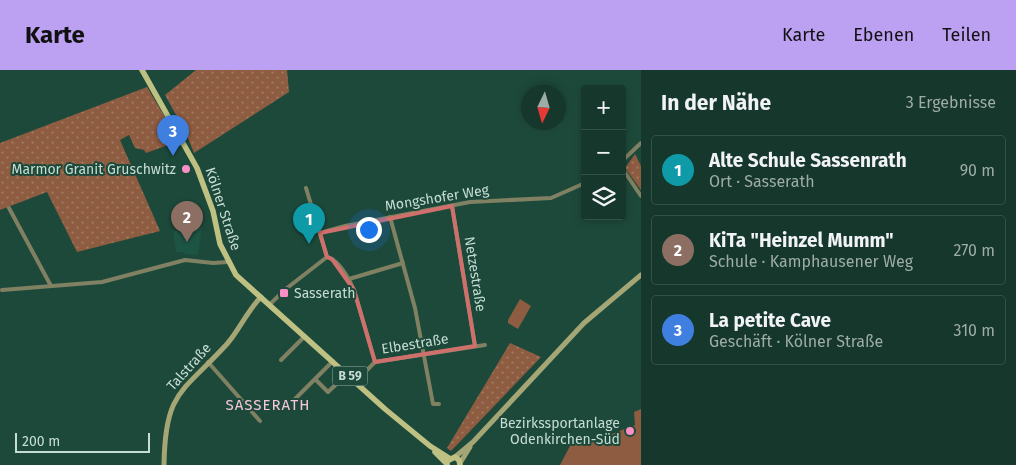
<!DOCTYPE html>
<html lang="de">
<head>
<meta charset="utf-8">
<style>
	body { margin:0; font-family:"Fira Sans",sans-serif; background:#234238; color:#f1f3f6 }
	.controls { position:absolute; right:15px; top:15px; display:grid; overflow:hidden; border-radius:5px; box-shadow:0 2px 8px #0003 }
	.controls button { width:45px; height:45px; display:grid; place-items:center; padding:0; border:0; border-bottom:1px solid #355148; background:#16372c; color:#f1f3f6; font:25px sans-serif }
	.compass { position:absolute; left:521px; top:15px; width:45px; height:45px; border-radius:50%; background:#16372c; box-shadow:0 2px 8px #0003; rotate:185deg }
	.scale { position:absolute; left:15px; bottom:12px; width:135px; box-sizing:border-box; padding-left:5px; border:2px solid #c6ddd4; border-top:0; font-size:14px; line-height:18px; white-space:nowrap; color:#c6ddd4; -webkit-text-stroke:4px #1d493b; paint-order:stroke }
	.you { position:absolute; left:368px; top:159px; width:18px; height:18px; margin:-12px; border:4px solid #fff; border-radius:50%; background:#1a73e8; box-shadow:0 0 0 8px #1a73e833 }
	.badge { display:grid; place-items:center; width:32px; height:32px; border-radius:50%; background:#bca0f2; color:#fff; font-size:16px; font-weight:700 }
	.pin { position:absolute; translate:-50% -41px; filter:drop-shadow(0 1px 2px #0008) }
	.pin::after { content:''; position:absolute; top:26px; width:18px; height:15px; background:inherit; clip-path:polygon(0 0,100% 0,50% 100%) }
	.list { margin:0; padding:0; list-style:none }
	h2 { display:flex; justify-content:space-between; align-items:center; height:65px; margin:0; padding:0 20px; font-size:21px }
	h2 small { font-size:16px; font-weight:400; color:#9eaca9 }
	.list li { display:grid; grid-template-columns:32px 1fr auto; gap:15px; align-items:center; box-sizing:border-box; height:70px; margin:0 10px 10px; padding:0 10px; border:1px solid #355148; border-radius:5px }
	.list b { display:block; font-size:19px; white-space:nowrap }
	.list p { margin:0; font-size:16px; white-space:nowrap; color:#9eaca9 }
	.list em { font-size:16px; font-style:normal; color:#9eaca9 }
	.icon { flex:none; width:28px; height:28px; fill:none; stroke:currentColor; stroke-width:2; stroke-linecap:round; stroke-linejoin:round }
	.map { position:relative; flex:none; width:641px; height:395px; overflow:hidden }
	header { display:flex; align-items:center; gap:30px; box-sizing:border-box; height:70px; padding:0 25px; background:#bca0f2; color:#111 }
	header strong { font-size:24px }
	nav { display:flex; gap:28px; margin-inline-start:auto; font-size:18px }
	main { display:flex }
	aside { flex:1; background:#16372c }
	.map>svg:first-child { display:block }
	.built { fill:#1d5544 }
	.grass { fill:url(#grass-dots) }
	.pitch { fill:#8e5c40 }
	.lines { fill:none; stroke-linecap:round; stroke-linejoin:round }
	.street { stroke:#808163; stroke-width:4 }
	.secondary { stroke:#a4a675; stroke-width:5 }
	.primary { stroke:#bfc182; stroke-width:5.5 }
	.marked { fill:none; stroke:#d0706d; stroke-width:4; stroke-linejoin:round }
	.poi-dot { fill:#fb8fc5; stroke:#1d493b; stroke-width:2 }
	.labels { text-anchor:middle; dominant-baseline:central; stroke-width:4; stroke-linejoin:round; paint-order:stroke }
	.shield { fill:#1d493b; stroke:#93b1a6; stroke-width:1 }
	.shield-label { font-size:12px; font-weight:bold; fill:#c6ddd4 }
	.poi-label { font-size:14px; fill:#c6ddd4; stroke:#1d493b; text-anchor:end }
	.street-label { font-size:14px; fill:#c6ddd4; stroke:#1d493b }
	.neighbourhood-label { font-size:15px; letter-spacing:1px; fill:#f6c7dc; stroke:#1d493b }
</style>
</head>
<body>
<header>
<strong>Karte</strong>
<nav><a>Karte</a><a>Ebenen</a><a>Teilen</a></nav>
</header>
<main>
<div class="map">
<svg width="641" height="395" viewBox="0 0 641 395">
	<defs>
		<pattern id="grass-dots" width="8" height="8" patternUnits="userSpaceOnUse" patternTransform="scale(1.25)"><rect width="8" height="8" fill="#8e5c40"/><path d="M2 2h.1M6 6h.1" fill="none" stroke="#a17b64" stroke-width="1.8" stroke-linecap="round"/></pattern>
	</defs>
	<rect width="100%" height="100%" fill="#1d493b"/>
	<!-- built -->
	<path class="built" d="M202,157L198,185L185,184L184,182H176L173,161Z"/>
	<!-- grass -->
	<g class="grass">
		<path d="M196,0H287L289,22L194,83L186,63L165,25Z"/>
		<path d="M147,17L179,71L146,83L144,80L135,78L129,65L120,70L160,161L77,182L47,122L0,140V73Z"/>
		<path d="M635,84L641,96V120L625,98Z"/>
		<path d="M510,273L541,287L451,381L447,378Z"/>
	</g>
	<!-- pitch -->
	<g class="pitch">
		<path d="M520,229L531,236L518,259L508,253V250Z"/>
		<path d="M641,339V395H560L571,374L588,367L591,372L635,355L634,342Z"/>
	</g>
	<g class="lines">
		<!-- street -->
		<g class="street">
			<path d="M622,91L641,73"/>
			<path d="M622,98L641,126"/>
			<path d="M452,136L475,276"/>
			<path d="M9,138L51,216"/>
			<path d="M390,147L415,238L433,334H439"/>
			<path d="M320,163L345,156L470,132L551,128L585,113"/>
			<path d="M327,187C339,190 349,209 354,220L375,292"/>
			<path d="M349,209L403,193"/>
			<path d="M2,220L102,212L185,190L213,193L228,192"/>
			<path d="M270,234L287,218L327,187L306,118"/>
			<path d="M281,290L305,266"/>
			<path d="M208,292L260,351"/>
			<path d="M315,309L333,291"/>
			<path d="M356,311L375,292L485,275"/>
			<path d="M293,331L315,309L328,322L347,304"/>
		</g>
		<!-- secondary -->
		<g class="secondary">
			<path d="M455,387L473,372L584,253L641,205"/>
			<path d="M460,393L470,377"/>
			<path d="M164,395C165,321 182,323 227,274C240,259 247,241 261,227"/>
		</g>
		<!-- primary -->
		<g class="primary">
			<path d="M142,0L197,98L213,141L220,174L236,205L385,339L430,376L449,388"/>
			<path d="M435,382L447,394"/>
			<path d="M447,391L455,387L459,390L460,395"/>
		</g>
	</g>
	<!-- marked area -->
	<path class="marked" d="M452,136L475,276L375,292L354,220L332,189L327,187L320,163Z"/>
	<!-- markers -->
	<g class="poi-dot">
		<circle cx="186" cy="99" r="5"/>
		<rect x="279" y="218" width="10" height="10" rx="2.5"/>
		<circle cx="630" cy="361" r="5"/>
	</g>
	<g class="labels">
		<!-- shield labels -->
		<rect class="shield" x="332.5" y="296.5" width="35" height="19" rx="4"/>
		<g class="shield-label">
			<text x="350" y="306">B 59</text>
		</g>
		<!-- poi labels -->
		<g class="poi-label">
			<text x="176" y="99">Marmor Granit Gruschwitz</text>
			<text x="294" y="223" text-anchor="start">Sasserath</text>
			<text x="620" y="353">Bezirkssportanlage<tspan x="620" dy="16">Odenkirchen-Süd</tspan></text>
		</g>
		<!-- street labels -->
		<g class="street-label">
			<text transform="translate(437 128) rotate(-9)">Mongshofer Weg</text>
			<text transform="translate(223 139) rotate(72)">Kölner Straße</text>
			<text transform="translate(475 204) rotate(81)">Netzestraße</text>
			<text transform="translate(415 274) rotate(-9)">Elbestraße</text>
			<text transform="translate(189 297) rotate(-48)">Talstraße</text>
		</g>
		<!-- neighbourhood labels -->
		<g class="neighbourhood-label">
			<text x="268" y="335">SASSERATH</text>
		</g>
	</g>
</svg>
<div class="controls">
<button>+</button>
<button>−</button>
<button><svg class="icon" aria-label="layers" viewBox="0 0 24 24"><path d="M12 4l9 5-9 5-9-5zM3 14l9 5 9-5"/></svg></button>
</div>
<svg class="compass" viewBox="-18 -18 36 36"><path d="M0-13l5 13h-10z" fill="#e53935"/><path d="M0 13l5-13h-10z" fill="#9eaca9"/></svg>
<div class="scale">200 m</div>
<div class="you"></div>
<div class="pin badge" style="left:309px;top:174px;background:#0f9aa8">1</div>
<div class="pin badge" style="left:187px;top:172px;background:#8d6e63">2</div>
<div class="pin badge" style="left:173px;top:86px;background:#3f7fe0">3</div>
</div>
<aside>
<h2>In der Nähe<small>3 Ergebnisse</small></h2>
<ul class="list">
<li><span class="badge" style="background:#0f9aa8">1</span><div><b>Alte Schule Sassenrath</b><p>Ort · Sasserath</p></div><em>90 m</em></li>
<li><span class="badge" style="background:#8d6e63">2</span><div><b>KiTa &quot;Heinzel Mumm&quot;</b><p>Schule · Kamphausener Weg</p></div><em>270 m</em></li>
<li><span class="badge" style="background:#3f7fe0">3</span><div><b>La petite Cave</b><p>Geschäft · Kölner Straße</p></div><em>310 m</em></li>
</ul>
</aside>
</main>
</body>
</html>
